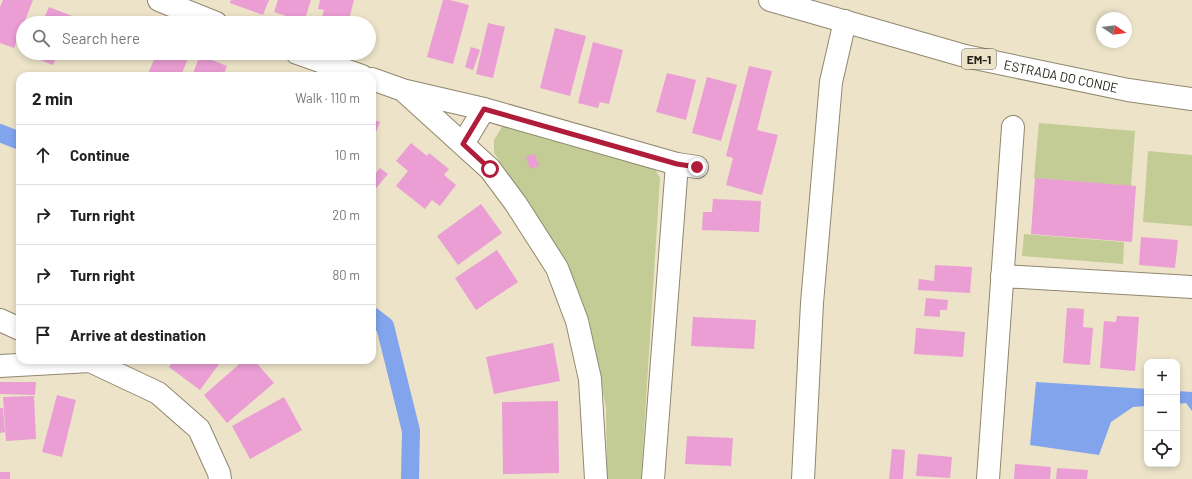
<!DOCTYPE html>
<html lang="en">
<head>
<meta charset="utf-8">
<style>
	body { margin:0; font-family:Barlow,sans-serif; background:#f2f2f2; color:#222 }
	.controls { position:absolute; right:12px; bottom:12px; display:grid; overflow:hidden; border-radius:8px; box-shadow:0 2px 6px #0003 }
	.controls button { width:36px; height:36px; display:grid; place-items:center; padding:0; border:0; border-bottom:1px solid #e0e0e0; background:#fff; color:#222; font:20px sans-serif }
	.compass { position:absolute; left:1096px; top:12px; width:36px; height:36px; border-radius:50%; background:#fff; box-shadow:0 2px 6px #0003; rotate:103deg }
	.stop { position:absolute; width:12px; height:12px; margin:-9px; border:3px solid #b01d3a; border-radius:50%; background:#fff }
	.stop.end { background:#b01d3a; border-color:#fff; box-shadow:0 1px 4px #0008 }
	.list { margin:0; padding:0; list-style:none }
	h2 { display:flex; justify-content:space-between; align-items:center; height:52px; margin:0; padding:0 16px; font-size:17px }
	h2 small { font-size:13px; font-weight:400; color:#767676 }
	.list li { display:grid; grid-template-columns:26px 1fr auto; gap:12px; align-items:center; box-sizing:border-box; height:60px; padding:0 16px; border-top:1px solid #e0e0e0 }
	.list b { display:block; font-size:15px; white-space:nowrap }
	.list em { font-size:13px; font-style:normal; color:#767676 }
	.icon { flex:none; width:22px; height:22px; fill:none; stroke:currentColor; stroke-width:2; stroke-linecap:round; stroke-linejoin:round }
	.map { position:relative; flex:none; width:1192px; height:479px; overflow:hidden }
	.search { position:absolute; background:#fff; box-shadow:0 2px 6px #0003; left:16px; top:16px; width:360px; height:44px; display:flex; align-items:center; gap:10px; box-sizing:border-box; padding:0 14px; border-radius:22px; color:#767676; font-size:15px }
	.panel { position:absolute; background:#fff; box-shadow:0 2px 6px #0003; left:16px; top:72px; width:360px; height:292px; border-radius:12px }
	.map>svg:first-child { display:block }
	.green { fill:#c3cc94 }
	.water { fill:#81a4ec }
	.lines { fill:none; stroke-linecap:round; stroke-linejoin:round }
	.canal { stroke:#81a4ec; stroke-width:18 }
	.building { fill:#ea9ed4 }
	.minor-casing { stroke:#90876e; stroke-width:24 }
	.major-casing { stroke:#90876e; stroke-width:24 }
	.minor { stroke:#fff; stroke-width:22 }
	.major { stroke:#fff; stroke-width:22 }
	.route { stroke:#b01d3a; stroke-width:5 }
	.labels { text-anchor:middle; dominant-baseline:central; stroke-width:3.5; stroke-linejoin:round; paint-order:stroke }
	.shield { fill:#ece3c8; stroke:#5f5a4b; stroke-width:1 }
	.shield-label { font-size:12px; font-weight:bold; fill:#232016 }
	.street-label { font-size:13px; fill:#232016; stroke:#ece3c8 }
</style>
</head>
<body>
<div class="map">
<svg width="1192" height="479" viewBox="0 0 1192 479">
	<rect width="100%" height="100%" fill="#ece3c8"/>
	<!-- green -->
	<g class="green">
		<path d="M1039,123L1135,131L1131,186L1034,178Z"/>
		<path d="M518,125L653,165L660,178L641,479H607L606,408L589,320L555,243L494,153V140L502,127Z"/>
		<path d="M1148,151L1192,155V226L1143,222Z"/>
		<path d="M1024,234L1124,242L1123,264L1022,256Z"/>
	</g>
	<!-- water -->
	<g class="water">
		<path d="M1036,382L1147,389V406L1133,407L1111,422L1099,455L1030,445Z"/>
		<path d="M1177,391L1192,392V411L1186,403L1177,404Z"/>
	</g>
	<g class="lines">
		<!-- canal -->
		<g class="canal">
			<path d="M0,133L20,141"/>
			<path d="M372,316L385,326L411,431L410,479"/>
		</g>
	</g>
	<!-- building -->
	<g class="building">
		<path d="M3,0H33L24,23H23V26L14,48L0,43V7Z"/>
		<path d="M231,0H269L263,15L230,3Z"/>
		<path d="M278,0H311L304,22L274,12Z"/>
		<path d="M320,0H354L348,23H320L324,10L318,9Z"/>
		<path d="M443,0H450L469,5L453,64L427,57Z"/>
		<path d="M49,7L72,16L69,23H42Z"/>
		<path d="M488,23L505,27L493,78L476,74Z"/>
		<path d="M555,28L586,36L570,96L540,88Z"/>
		<path d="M593,42L623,50L609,104L600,102L598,108L578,103Z"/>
		<path d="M471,47L480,50L473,70L465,67Z"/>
		<path d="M23,53H58L53,65Z"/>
		<path d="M157,53H190L181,76H147Z"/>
		<path d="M200,55L227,66L223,76H192Z"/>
		<path d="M749,66L772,71L757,130L778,135L762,195L726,185L733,158L726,156Z"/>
		<path d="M667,73L696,80L686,120L656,112Z"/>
		<path d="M707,77L737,85L721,141L692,133Z"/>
		<path d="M372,119L380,122L372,142Z"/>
		<path d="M411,143L427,156L429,153L449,169L444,175L456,185L440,206L432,200L425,209L396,186L408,171L396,161Z"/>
		<path d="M535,154L539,166L530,169L526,157Z"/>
		<path d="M380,168L388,174L372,193V178Z"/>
		<path d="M1035,178L1136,186L1132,242L1031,234Z"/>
		<path d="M713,199L761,201L759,232L702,230L703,212H712Z"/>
		<path d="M481,204L502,233L458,265L437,236Z"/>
		<path d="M1141,237L1178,240L1175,268L1139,265Z"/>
		<path d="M497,250L518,282L476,310L455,278Z"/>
		<path d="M935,265L972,267L970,293L918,290L919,279L934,281Z"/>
		<path d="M926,298L948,300L947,310H940V317L924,316Z"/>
		<path d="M1067,308L1084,309L1083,327L1093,328L1090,365L1063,363Z"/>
		<path d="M1117,316L1139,317L1135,371L1100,368L1104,321L1116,322Z"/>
		<path d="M693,317L756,320L754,349L691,346Z"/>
		<path d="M916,328L965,332L963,357L914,354Z"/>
		<path d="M553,343L560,381L494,394L486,357Z"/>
		<path d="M174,360H222L200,390L169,367Z"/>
		<path d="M244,360H254L274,383L227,423L204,395Z"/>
		<path d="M0,382H36L35,395L0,394Z"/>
		<path d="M57,395L76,400L62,457L42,452Z"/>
		<path d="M34,396L36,439L6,441L3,397Z"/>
		<path d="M284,397L302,430L250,459L232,426Z"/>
		<path d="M558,401L559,473L503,474L502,402Z"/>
		<path d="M0,408H3L5,432L0,433Z"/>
		<path d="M687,436L733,438L731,466L685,464Z"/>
		<path d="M892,449L905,450L903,479H889Z"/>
		<path d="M918,454L952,457L950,478L916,476Z"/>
		<path d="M1015,464L1051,467L1050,479H1014Z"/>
		<path d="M1057,468L1088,470L1087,479H1056Z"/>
		<rect x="0" y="472" width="10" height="7"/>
	</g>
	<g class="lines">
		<defs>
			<g id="minor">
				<path d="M159,0L216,23"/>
				<path d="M297,53L362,76"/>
				<path d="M372,79L403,90L490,169L516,204L557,268L577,321L590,379L596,479"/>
				<path d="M406,91L484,109L677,164L697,167"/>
				<path d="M463,144L484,109"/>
				<path d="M1002,276L1192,287"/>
				<path d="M0,320L20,329"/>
				<path d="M0,366L90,361L158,393L199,429L219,473L220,479"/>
				<path d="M653,479L677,164"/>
				<path d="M803,479L812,303L831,82L845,21"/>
				<path d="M988,479L1013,127"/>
			</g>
			<g id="major">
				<path id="s1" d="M770,0L965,56L1128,90L1192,99"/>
			</g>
		</defs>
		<!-- minor casing -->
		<use href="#minor" class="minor-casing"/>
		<!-- major casing -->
		<use href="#major" class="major-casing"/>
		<!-- minor -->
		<use href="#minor" class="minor"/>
		<!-- major -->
		<use href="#major" class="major"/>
	</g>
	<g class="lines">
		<!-- route -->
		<path class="route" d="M490,169L463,144L484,109L677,164L697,167"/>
	</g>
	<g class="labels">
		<!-- shield labels -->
		<rect class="shield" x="962" y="49" width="34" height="20" rx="3"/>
		<g class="shield-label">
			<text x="979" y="59">EM-1</text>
		</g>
		<!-- street labels -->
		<g class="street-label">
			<text stroke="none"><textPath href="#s1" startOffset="301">ESTRADA DO CONDE</textPath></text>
		</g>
	</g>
</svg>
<div class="controls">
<button>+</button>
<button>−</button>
<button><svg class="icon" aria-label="locate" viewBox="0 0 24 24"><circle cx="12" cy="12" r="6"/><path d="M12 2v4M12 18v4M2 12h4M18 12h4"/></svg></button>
</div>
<svg class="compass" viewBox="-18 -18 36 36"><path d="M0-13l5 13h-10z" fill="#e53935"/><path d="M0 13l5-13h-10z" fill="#767676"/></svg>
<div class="stop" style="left:490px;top:169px"></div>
<div class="stop end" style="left:697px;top:167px"></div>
<div class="search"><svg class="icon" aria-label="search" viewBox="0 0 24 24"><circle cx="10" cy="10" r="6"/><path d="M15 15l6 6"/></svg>Search here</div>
<section class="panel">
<h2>2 min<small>Walk · 110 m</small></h2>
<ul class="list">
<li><svg class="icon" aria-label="ahead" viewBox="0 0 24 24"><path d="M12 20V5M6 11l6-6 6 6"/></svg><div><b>Continue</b></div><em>10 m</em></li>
<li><svg class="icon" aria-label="right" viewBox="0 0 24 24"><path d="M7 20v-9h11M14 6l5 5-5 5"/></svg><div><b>Turn right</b></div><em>20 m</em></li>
<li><svg class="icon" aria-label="right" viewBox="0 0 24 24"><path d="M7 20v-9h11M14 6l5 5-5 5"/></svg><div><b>Turn right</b></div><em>80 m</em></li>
<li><svg class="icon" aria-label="arrive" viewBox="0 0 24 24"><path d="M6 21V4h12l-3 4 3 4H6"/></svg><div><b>Arrive at destination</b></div></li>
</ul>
</section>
</div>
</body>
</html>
